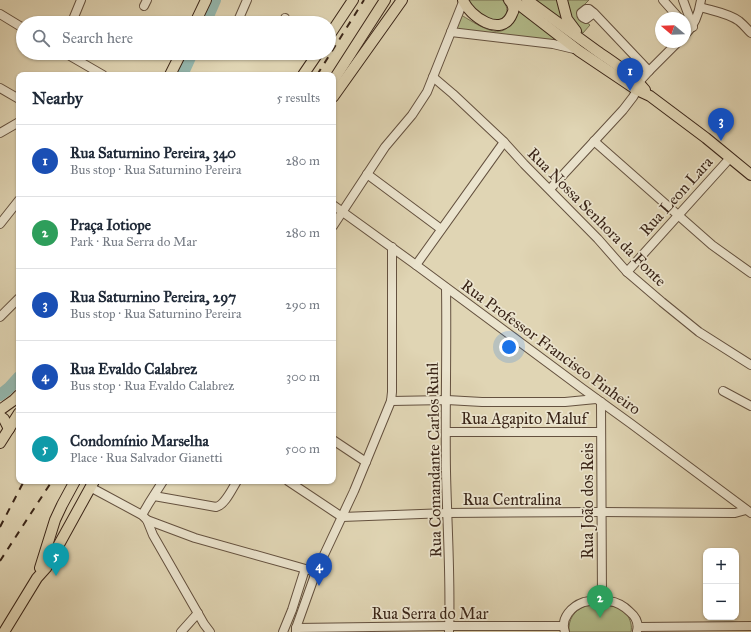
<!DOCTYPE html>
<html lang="en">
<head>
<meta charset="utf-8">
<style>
	body { margin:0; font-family:"IM FELL Great Primer",serif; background:#f6f6f7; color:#1f2937 }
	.controls { position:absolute; right:12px; bottom:12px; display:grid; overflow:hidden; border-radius:8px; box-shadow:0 1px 3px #0004 }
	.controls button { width:36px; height:36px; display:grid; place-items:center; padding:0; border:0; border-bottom:1px solid #e0e1e3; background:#fff; color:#1f2937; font:20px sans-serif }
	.compass { position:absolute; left:655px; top:12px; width:36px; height:36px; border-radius:50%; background:#fff; box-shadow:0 1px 3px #0004; rotate:289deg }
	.you { position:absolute; left:509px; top:347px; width:14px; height:14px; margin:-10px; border:3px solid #fff; border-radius:50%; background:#1a73e8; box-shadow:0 0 0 6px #1a73e833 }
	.badge { display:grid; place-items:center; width:26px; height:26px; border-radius:50%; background:#0f766e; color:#fff; font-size:13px; font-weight:700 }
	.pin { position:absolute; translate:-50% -33px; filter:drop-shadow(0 1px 2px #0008) }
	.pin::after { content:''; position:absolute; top:21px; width:14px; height:12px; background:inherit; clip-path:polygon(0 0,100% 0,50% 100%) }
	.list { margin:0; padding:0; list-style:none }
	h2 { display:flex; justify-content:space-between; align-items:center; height:52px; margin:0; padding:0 16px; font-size:17px }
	h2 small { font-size:13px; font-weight:400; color:#747a83 }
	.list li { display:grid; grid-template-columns:26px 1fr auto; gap:12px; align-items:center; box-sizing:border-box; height:72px; padding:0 16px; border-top:1px solid #e0e1e3 }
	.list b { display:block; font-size:15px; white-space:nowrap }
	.list p { margin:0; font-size:13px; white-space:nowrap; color:#747a83 }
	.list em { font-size:13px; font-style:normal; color:#747a83 }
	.icon { flex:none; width:22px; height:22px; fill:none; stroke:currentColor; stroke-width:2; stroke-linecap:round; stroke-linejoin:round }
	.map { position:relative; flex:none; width:751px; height:632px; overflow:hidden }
	.search { position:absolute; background:#fff; box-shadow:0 1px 3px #0004; left:16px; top:16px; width:320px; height:44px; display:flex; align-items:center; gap:10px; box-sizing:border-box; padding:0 14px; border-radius:22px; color:#747a83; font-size:15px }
	.panel { position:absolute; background:#fff; box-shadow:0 1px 3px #0004; left:16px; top:72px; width:320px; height:412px; border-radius:8px }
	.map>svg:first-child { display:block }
	.green { fill:#b3bd8c; stroke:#767152 }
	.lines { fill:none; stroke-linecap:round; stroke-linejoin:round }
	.river { stroke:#94b8af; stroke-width:12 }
	.minor-casing { stroke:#64513f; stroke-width:10 }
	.major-casing { stroke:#3a2518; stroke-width:12 }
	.minor { stroke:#ebe4ce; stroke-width:8 }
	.major { stroke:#e0d5b4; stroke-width:10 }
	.rail { stroke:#3a2518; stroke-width:2; stroke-dasharray:7 7; stroke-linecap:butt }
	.labels { text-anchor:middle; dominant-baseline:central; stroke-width:3.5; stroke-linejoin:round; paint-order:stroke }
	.street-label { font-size:16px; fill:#3a2518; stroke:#ebe4ce }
</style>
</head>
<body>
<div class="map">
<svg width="751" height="632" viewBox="0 0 751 632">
	<rect width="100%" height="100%" fill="#e0d5b4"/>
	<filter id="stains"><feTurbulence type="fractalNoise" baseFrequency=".005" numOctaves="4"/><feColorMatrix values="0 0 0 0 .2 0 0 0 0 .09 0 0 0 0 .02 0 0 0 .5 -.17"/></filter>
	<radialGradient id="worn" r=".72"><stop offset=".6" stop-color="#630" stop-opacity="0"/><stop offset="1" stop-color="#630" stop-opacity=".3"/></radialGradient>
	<!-- green -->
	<g class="green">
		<path d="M468,0H502C511,7 507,24 494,22C492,21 476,12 475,11C472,9 470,3 468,0Z"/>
		<path d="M532,0H558L568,26Z"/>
		<path d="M566,0H589L577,12L578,16L590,25L583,33L574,22L569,11Z"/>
		<path d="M517,10L563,43L456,30L461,15C472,21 492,36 504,30C506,29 508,27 509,26C515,21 516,17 517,10Z"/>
		<path d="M585,606C594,605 611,604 618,608C623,610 625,613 628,616C631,622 632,626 631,632H569C568,619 574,611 585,606Z"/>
	</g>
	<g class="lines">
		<!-- river -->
		<g class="river">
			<path d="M205,23L215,0"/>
			<path d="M182,75L192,53"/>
			<path d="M0,395L9,388L19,377"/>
		</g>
		<defs>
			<g id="minor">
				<path d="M663,0L679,18"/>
				<path d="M683,0L693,27"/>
				<path d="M144,6L147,0"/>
				<path d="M700,7C713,11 728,13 739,21C744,25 747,29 751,33"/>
				<path d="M594,13L586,19C583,18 581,16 581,13L586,9H589L594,13L649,71"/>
				<path d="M0,14L23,28"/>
				<path d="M74,17L81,0"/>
				<path d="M237,23L247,0"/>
				<path d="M283,23L285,18"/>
				<path d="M451,32L553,44L574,49"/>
				<path d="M685,35C695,25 699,14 701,0"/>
				<path d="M65,53L103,75"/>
				<path d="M433,77L453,94L504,142L524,164L598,239L627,272L662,302L699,332L751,365"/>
				<path d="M0,88L19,99"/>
				<path d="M0,133L19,122"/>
				<path d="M594,141L712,245L751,273"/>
				<path d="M367,174L441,229"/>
				<path d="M550,189L623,110L633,97L637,90L639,82L649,71L678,42"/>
				<path d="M333,205L416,265L583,389L630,423L751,513"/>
				<path d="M0,224L19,200"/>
				<path d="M333,226L385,147L412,115L427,92L463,2"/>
				<path d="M416,265L504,142"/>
				<path d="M627,272L730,158"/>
				<path d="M446,288C447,349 445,410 446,471C447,524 451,578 449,632"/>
				<path d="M0,317L19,298"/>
				<path d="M723,391L751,406"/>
				<path d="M391,401L447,400L482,402H565L596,399"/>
				<path d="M601,402L602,600"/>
				<path d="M447,432H601"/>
				<path d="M333,440L366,462"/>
				<path d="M288,481L342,517L447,513L601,512L735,513L746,510"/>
				<path d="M90,487L142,515L147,520L153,535L204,624L210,632"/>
				<path d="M154,496L216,507C225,505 232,489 237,481"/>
				<path d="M142,515L149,503L163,481"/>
				<path d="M147,520L195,538L295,566L316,572"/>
				<path d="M638,627L751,626"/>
				<path d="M296,628L449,626H563"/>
				<path d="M181,632L198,613"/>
				<path d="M283,632L292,610L305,569"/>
				<path d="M296,632V628L316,572L354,491L391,401L392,392V247"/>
				<path d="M565,632C560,618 572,606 584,602C592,600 601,600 609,601C617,602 624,606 630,612C636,617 639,623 637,631"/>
			</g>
			<g id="major">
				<path d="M463,0C469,16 502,39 512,14C515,9 513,4 509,0"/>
				<path d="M513,0L579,51L637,90L650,96L706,138L751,175"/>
				<path d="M527,0C550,17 574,34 597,51C614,63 632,74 645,90"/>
				<path d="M562,0L567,19L576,31"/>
				<path d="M195,23L206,0"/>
				<path d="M329,36L353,0"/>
				<path d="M170,75L181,53"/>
				<path d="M303,75L318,53"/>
				<path d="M333,81L385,0"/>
				<path d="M333,97L402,0"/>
				<path d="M0,410L14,400L19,395"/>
				<path d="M0,416L4,419L9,429"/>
				<path d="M0,443L19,413"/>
				<path d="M40,568L55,520L62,505L75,481"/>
				<path d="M4,632L37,578L46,568L94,481"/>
			</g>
		</defs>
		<!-- minor casing -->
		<use href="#minor" class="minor-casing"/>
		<!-- major casing -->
		<use href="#major" class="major-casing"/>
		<!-- minor -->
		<use href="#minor" class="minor"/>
		<!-- major -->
		<use href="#major" class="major"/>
		<!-- rail -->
		<g class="rail">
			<path d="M317,75L364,0"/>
			<path d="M0,527L24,481"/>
			<path d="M0,561L52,481"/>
		</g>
	</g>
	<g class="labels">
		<!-- street labels -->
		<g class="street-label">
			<text transform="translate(676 196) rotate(-48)">Rua Leon Lara</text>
			<text transform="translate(597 217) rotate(45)">Rua Nossa Senhora da Fonte</text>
			<text transform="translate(551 347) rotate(36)">Rua Professor Francisco Pinheiro</text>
			<text x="524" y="418">Rua Agapito Maluf</text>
			<text transform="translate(434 460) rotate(-91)">Rua Comandante Carlos Ruhl</text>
			<text x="512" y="499">Rua Centralina</text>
			<text transform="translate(587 501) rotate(-90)">Rua João dos Reis</text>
			<text x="430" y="613">Rua Serra do Mar</text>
		</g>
	</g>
	<rect width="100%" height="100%" filter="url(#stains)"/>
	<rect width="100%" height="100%" fill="url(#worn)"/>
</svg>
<div class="controls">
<button>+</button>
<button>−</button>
</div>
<svg class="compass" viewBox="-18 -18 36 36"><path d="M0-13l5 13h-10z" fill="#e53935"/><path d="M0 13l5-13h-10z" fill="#747a83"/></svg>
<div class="you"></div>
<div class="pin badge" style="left:630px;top:91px;background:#1a4fb4">1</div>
<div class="pin badge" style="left:600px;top:618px;background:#2e9e5b">2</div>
<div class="pin badge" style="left:721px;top:141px;background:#1a4fb4">3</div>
<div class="pin badge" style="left:319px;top:586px;background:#1a4fb4">4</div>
<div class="pin badge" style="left:56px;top:576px;background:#0f9aa8">5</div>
<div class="search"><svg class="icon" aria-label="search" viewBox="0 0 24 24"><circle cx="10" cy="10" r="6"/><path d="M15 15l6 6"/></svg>Search here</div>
<section class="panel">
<h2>Nearby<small>5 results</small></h2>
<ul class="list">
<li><span class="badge" style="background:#1a4fb4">1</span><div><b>Rua Saturnino Pereira, 340</b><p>Bus stop · Rua Saturnino Pereira</p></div><em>280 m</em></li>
<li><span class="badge" style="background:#2e9e5b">2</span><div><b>Praça Iotiope</b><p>Park · Rua Serra do Mar</p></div><em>280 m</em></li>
<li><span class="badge" style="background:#1a4fb4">3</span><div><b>Rua Saturnino Pereira, 297</b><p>Bus stop · Rua Saturnino Pereira</p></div><em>290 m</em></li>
<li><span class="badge" style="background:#1a4fb4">4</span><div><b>Rua Evaldo Calabrez</b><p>Bus stop · Rua Evaldo Calabrez</p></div><em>300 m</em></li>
<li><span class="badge" style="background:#0f9aa8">5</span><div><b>Condomínio Marselha</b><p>Place · Rua Salvador Gianetti</p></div><em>500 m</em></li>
</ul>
</section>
</div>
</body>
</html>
